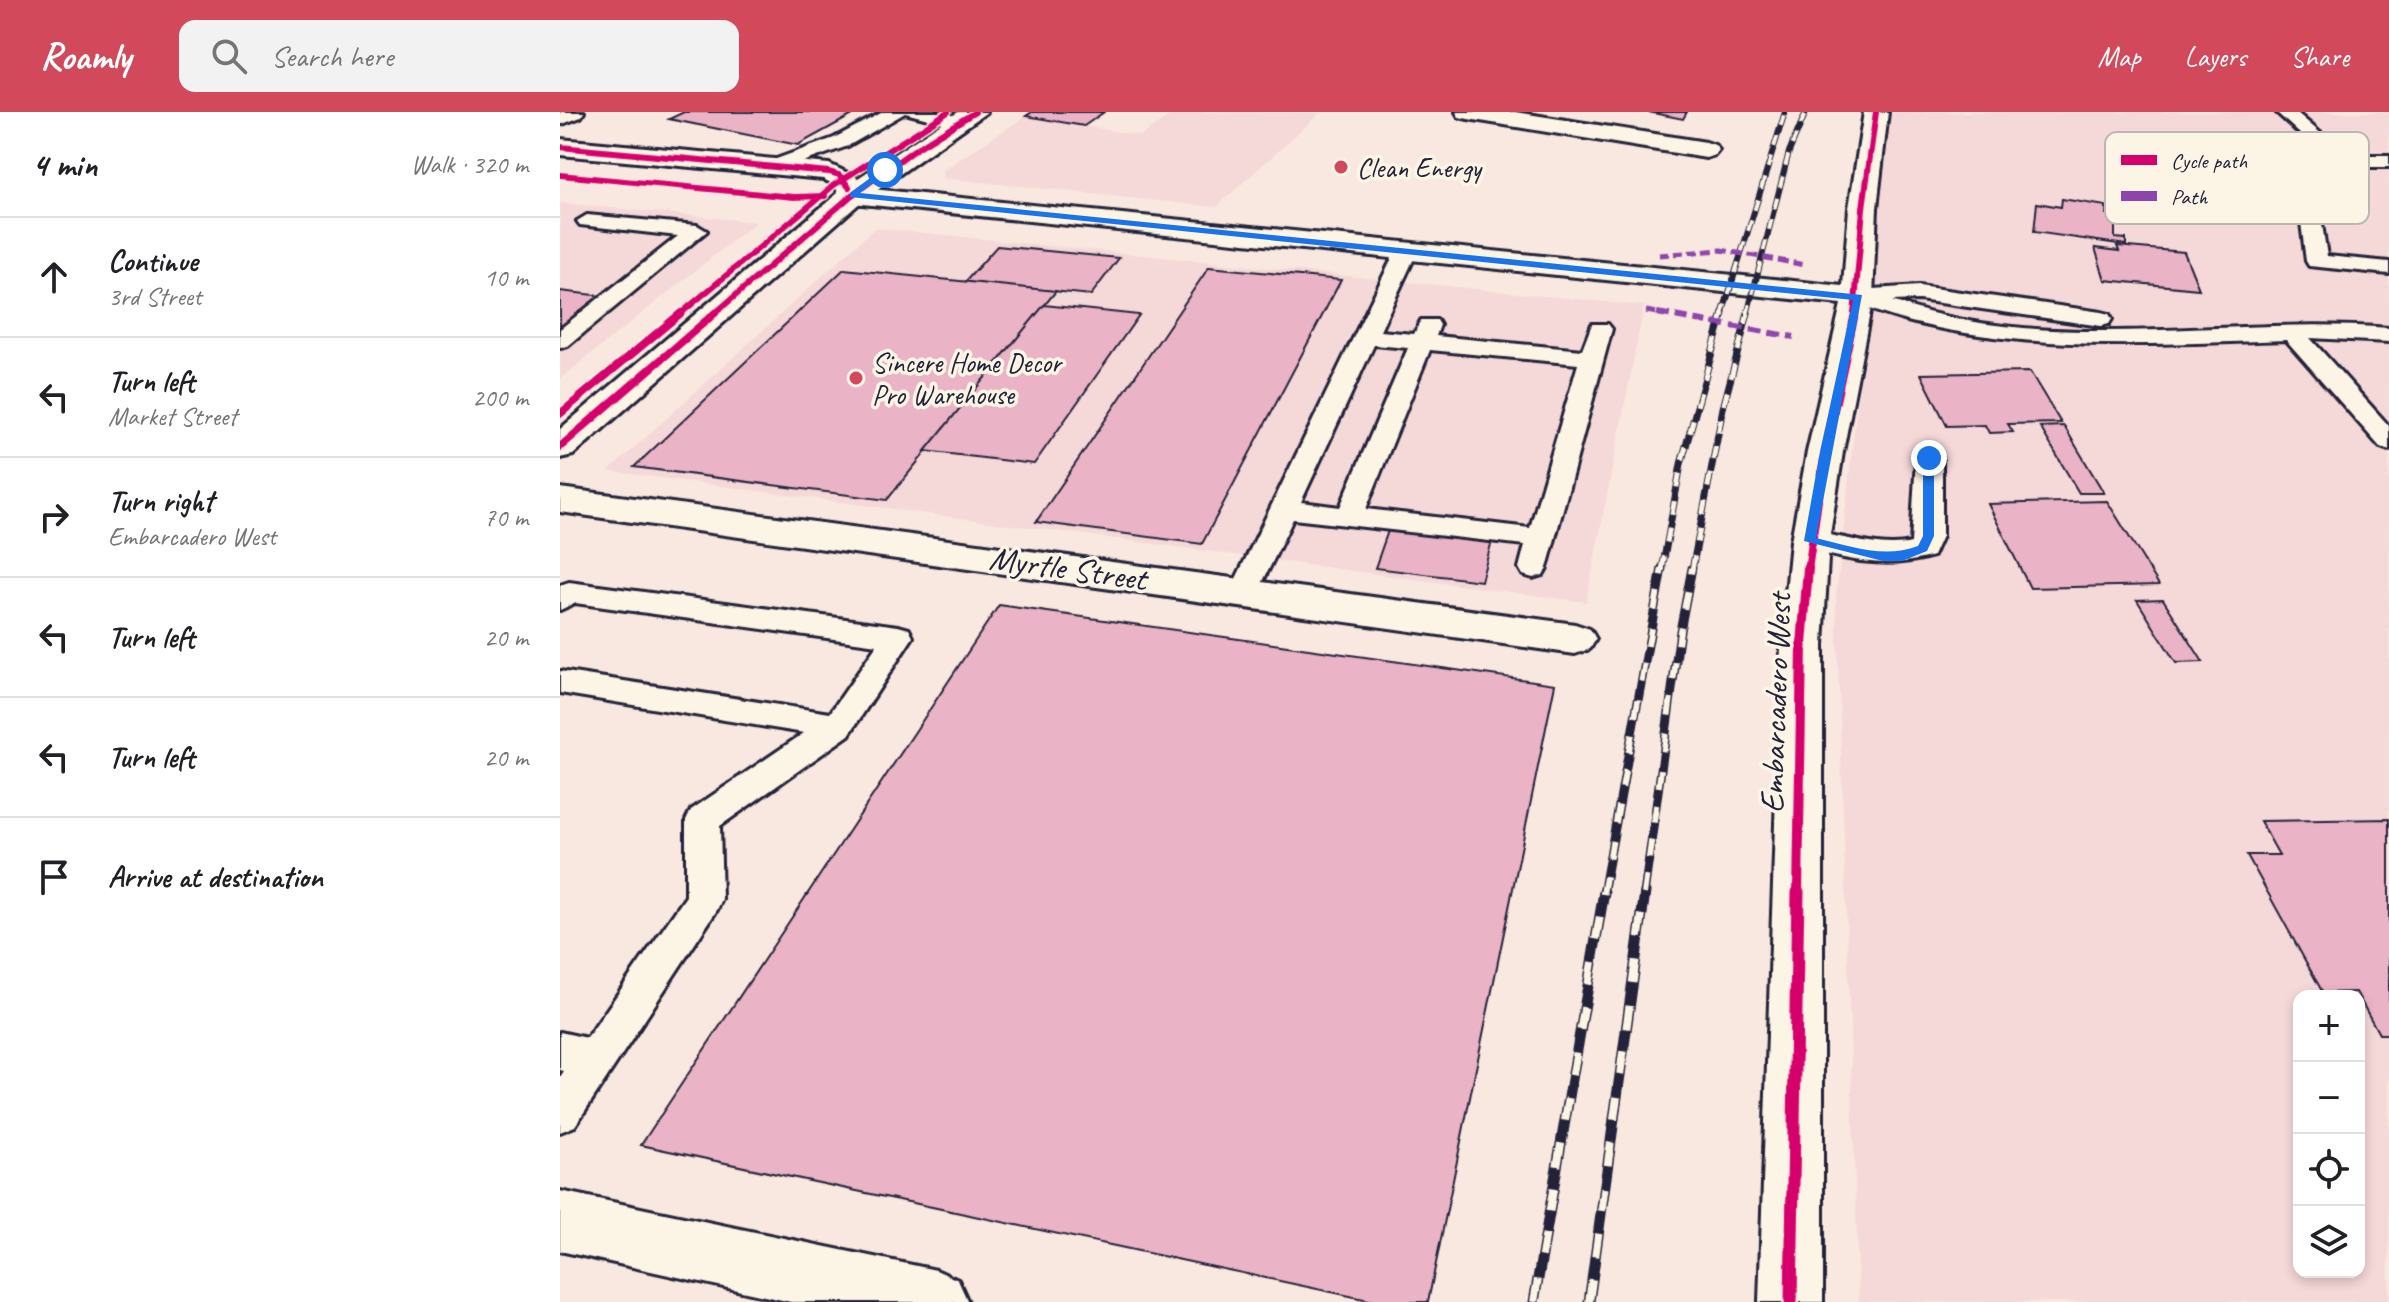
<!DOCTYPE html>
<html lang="en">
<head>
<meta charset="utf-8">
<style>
	body { margin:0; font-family:Caveat,sans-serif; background:#f2f2f2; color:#202124 }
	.controls { position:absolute; right:24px; bottom:24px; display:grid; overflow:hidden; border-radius:16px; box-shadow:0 4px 12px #0003 }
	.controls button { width:72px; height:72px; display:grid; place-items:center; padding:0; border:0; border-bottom:2px solid #e0e0e0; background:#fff; color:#202124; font:40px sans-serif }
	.stop { position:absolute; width:24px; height:24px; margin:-18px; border:6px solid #1a73e8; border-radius:50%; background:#fff }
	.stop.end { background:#1a73e8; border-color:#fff; box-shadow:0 2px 8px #0008 }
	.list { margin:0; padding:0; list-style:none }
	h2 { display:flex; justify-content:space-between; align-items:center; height:104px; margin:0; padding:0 32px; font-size:34px }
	h2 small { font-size:26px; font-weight:400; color:#757577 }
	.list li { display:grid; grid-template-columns:52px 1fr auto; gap:24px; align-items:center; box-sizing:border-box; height:120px; padding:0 32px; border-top:2px solid #e0e0e0 }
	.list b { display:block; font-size:30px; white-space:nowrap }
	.list p { margin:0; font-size:26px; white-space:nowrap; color:#757577 }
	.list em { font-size:26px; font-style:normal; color:#757577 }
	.icon { flex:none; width:44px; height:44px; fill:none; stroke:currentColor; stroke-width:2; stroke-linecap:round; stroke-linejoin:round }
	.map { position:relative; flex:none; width:1829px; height:1190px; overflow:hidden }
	header { display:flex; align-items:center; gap:48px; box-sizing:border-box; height:112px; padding:0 40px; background:#d1495b; color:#fff }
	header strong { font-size:38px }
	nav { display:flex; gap:44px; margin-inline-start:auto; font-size:28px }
	.search { width:560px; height:72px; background:#f2f2f2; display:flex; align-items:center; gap:20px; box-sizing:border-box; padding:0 28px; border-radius:16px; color:#757577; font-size:30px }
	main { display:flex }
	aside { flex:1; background:#fff }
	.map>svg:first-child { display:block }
	.built { fill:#f5d8d8; fill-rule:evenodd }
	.building { fill:#ebb3c6; stroke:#22223b; stroke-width:2 }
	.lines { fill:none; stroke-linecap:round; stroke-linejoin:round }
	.lane-casing { stroke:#22223b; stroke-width:6 }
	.street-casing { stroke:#22223b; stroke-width:6 }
	.secondary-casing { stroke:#22223b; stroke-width:6 }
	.lane { fill:#fcf5e5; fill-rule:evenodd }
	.street { fill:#fcf5e5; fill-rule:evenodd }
	.secondary { fill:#fcf5e5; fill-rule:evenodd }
	.rail-far3-casing { stroke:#22223b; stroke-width:6 }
	.rail-far2-casing { stroke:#22223b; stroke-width:7 }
	.rail-far1-casing { stroke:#22223b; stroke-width:9 }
	.rail-casing { stroke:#22223b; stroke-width:11 }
	.rail-far3 { stroke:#fcf5e5; stroke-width:4; stroke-dasharray:11; stroke-linecap:butt }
	.rail-far2 { stroke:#fcf5e5; stroke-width:5; stroke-dasharray:14; stroke-linecap:butt }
	.rail-far1 { stroke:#fcf5e5; stroke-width:6; stroke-dasharray:18; stroke-linecap:butt }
	.rail { stroke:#fcf5e5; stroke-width:8; stroke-dasharray:23; stroke-linecap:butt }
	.quiet-far1 { stroke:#8e44ad; stroke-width:5; stroke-dasharray:10 5; stroke-linecap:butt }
	.quiet { stroke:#8e44ad; stroke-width:6; stroke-dasharray:13 6; stroke-linecap:butt }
	.cycleway-far3-casing { stroke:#fcf5e5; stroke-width:9 }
	.cycleway-far2-casing { stroke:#fcf5e5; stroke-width:12 }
	.cycleway-far1-casing { stroke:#fcf5e5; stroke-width:15 }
	.cycleway-casing { stroke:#fcf5e5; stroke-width:18 }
	.cycleway-far3 { stroke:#d6006c; stroke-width:6 }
	.cycleway-far2 { stroke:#d6006c; stroke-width:8 }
	.cycleway-far1 { stroke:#d6006c; stroke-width:10 }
	.cycleway { stroke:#d6006c; stroke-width:13 }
	.route { fill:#1a73e8 }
	.poi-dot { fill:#d1495b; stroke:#fcf5e5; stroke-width:3 }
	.labels { text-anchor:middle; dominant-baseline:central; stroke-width:7; stroke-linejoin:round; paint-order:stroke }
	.far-poi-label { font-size:28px; fill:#22223b; stroke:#fcf5e5; text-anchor:start }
	.street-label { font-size:34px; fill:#22223b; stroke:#fcf5e5 }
	.key { fill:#fcf5e5; stroke:#bbb6b2; stroke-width:2 }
	.key-label { font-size:22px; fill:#22223b }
</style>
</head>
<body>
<header>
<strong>Roamly</strong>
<div class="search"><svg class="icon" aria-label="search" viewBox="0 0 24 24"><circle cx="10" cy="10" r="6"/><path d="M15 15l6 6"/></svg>Search here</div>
<nav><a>Map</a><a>Layers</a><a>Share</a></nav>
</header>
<main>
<aside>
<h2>4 min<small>Walk · 320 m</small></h2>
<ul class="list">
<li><svg class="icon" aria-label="ahead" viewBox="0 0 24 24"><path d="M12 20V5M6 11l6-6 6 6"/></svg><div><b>Continue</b><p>3rd Street</p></div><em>10 m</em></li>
<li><svg class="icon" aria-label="left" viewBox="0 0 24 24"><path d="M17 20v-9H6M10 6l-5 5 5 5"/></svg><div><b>Turn left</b><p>Market Street</p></div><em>200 m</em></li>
<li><svg class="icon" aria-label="right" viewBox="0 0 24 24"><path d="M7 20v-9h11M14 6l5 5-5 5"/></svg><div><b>Turn right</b><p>Embarcadero West</p></div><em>70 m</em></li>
<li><svg class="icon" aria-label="left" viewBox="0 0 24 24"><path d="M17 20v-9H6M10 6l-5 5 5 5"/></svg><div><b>Turn left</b></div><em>20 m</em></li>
<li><svg class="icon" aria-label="left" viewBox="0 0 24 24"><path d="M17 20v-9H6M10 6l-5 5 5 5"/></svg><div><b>Turn left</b></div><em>20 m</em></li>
<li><svg class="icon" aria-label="arrive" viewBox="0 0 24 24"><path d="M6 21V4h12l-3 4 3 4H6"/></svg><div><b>Arrive at destination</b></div></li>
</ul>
</aside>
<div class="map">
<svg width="1829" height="1190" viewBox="0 0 1829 1190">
	<rect width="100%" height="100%" fill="#f9e8df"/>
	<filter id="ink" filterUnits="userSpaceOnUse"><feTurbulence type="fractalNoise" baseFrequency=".0125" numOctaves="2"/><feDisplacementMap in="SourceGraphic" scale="16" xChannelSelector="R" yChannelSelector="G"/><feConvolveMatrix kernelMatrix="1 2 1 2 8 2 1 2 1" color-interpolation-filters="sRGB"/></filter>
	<g filter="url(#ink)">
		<!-- built -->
		<g class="built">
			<path d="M615,0L760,1L656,95L383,66L382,59L466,4L581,24Z"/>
			<path d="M1329,0H1829V1190H1299L1276,486ZM1739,884H1799V1160H1739Z"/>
			<path d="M0,91L196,110L0,267Z"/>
			<path d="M315,116L1084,194L1026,490L49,359Z"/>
		</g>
		<!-- building -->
		<g class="building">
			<path d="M124,0H298L238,33L109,7Z"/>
			<path d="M472,0H544L524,14L466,4Z"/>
			<path d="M1088,0H1127L1123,7Z"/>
			<path d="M1502,87L1546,94V102L1565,105V111L1555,110V126L1566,127V133L1474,120L1477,91L1501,95Z"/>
			<path d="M437,134L559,146L531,183L405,170Z"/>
			<path d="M1557,134L1624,140L1639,177L1545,168L1535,136L1559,139Z"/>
			<path d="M649,155L781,168L642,432L476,410Z"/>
			<path d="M284,157L496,179L327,388L74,355Z"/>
			<path d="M0,179L43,184L0,217Z"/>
			<path d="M484,193L579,203L474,352L365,339Z"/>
			<path d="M1470,260L1501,311L1448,312L1453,320L1429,321L1425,313L1387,314L1361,262Z"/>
			<path d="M1504,314L1544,381H1519L1480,315Z"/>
			<path d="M1547,389L1599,473L1470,476L1428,392Z"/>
			<path d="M830,413L933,425L921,469L815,456Z"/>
			<path d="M1603,487L1643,550L1616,551L1577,488Z"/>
			<path d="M439,493L995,572L868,1190H818L81,1033Z"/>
			<path d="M1829,707V922H1819L1796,880L1763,881L1687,743H1719L1700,709Z"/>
		</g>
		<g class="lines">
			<defs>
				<g id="lane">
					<path d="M323,0H378L405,6L408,10L399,15L345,1L288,34L215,60L205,54L208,50L274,26Z"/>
					<path d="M1716,0H1736L1786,43H1829V55H1753L1767,144L1829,150V162L1749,154L1746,149L1733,49L1743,43H1763Z"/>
					<path d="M27,103L137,113L147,119L8,234L0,236V217L118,124L20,113L17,109Z"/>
					<path d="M846,134L857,140L820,219L854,222L861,208H877L880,213L876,224L1022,238L1032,212H1048L1052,217L987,456L983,463L973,466L963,463L959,456L965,433L733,407L694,488L684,491L674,488L669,481L835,140ZM814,233L848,236L780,395L741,390ZM870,238L1018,252L970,416L806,397Z"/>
					<path d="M1359,174L1541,200L1549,202L1552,207L1549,212L1541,214L1359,188L1332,189C1489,245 1667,203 1829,216V230L1750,226L1829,314V338L1820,335L1726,228C1604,232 1479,240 1360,212C1336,207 1313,198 1290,190L1287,185L1298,178Z"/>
					<path d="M1369,338L1378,340L1382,346V424L1373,444C1326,458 1286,448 1240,435L1236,429L1240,423C1269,415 1311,440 1351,431L1356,346L1360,340Z"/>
					<path d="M9,470L338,514L349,517L353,525L289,623L160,714L162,787L157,798L15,1014L0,1020V965L4,959L0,958V920L27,926L126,784V708L131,698L244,621L0,581V559L270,601L317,533L15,491L0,498V473Z"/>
				</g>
				<g id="street">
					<path d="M0,0H24L21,5L0,13Z"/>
					<path d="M896,0H955L1146,30L1155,33L1159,38L1155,43L1146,46L908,7L899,5Z"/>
					<path d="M1304,0H1328L1317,96L1313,185L1283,340L1269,429L1263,533V1190H1199L1221,533L1231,429L1247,340L1281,192L292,91L282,89L278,83L282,77L292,75L1283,174L1289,96Z"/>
					<path d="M0,376L1015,512L1030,517L1036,527L1030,537L1015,542L0,400Z"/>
					<path d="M0,1079L376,1158L398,1168L408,1190H231L0,1139Z"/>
				</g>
				<path id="secondary" d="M398,0H427L302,89L13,343L0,346V317L278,81L275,73L263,67L0,43V27L269,52L298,66Z"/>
			</defs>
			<!-- lane casing -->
			<use href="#lane" class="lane-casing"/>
			<!-- street casing -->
			<use href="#street" class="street-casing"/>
			<!-- secondary casing -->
			<use href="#secondary" class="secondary-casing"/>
			<!-- lane -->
			<use href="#lane" class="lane"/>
			<!-- street -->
			<use href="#street" class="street"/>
			<!-- secondary -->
			<use href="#secondary" class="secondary"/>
			<defs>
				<g id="rail-far3">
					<path d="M1162,203L1225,0"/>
					<path d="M1187,203L1229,40L1246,0"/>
				</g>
				<g id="rail-far2">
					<path d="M1102,458L1121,352L1163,201"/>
					<path d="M1132,458L1163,296L1188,201"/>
				</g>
				<g id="rail-far1">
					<path d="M1043,782L1102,456"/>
					<path d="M1084,782L1120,519L1132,456"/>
				</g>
				<g id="rail">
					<path d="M974,1190L1044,780"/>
					<path d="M1029,1190L1085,780"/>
				</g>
			</defs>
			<!-- rail-far3 casing -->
			<use href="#rail-far3" class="rail-far3-casing"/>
			<!-- rail-far2 casing -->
			<use href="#rail-far2" class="rail-far2-casing"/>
			<!-- rail-far1 casing -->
			<use href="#rail-far1" class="rail-far1-casing"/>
			<!-- rail casing -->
			<use href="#rail" class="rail-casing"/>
			<!-- rail-far3 -->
			<use href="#rail-far3" class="rail-far3"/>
			<!-- rail-far2 -->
			<use href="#rail-far2" class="rail-far2"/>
			<!-- rail-far1 -->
			<use href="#rail-far1" class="rail-far1"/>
			<!-- rail -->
			<use href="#rail" class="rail"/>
			<!-- quiet-far1 -->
			<g class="quiet-far1">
				<path d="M1099,143L1161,138L1245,153"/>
				<path d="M1086,199L1108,203"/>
			</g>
			<!-- quiet -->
			<path class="quiet" d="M1097,201L1234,225"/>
			<defs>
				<g id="cycleway-far3">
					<path d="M0,35L269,60L279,63L289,75"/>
					<path d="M0,63L234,85L265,84"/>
					<path d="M119,203L274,73L388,0"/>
					<path d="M153,203L292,83L354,38L415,0"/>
					<path d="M1294,203L1303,96L1316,0"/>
				</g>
				<g id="cycleway-far2">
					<path d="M0,302L121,201"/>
					<path d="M0,335L155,201"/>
					<path d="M1248,458L1265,340L1295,201"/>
				</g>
				<path id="cycleway-far1" d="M1238,782L1242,533L1248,456"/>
				<path id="cycleway" d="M1231,1190L1238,780"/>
			</defs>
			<!-- cycleway-far3 casing -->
			<use href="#cycleway-far3" class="cycleway-far3-casing"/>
			<!-- cycleway-far2 casing -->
			<use href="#cycleway-far2" class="cycleway-far2-casing"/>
			<!-- cycleway-far1 casing -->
			<use href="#cycleway-far1" class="cycleway-far1-casing"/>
			<!-- cycleway casing -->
			<use href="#cycleway" class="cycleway-casing"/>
			<!-- cycleway-far3 -->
			<use href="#cycleway-far3" class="cycleway-far3"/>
			<!-- cycleway-far2 -->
			<use href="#cycleway-far2" class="cycleway-far2"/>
			<!-- cycleway-far1 -->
			<use href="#cycleway-far1" class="cycleway-far1"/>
			<!-- cycleway -->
			<use href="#cycleway" class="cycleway"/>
		</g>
	</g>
	<!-- route -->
	<path class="route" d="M325,55L328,59L300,81L1302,183L1256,426C1290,434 1324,447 1358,434L1363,424V346L1369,342L1374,346V424L1367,439L1342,449H1323L1244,429L1260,340L1293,188L290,85V81Z"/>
	<!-- markers -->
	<g class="poi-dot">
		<circle cx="781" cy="55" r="8"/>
		<circle cx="296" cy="266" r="8"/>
	</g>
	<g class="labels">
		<!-- far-poi labels -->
		<g class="far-poi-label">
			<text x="797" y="55">Clean Energy</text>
			<text x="312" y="250">Sincere Home Decor<tspan x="312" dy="32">Pro Warehouse</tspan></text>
		</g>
		<!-- street labels -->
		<g class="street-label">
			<text transform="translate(508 456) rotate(8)">Myrtle Street</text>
			<text transform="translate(1215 591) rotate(-88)">Embarcadero West</text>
		</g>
	</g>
	<!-- legend -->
	<rect x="1545" y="20" width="264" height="92" rx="12" class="key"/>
	<rect x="1561" y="43" width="36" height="10" fill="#d6006c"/>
	<rect x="1561" y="79" width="36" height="10" fill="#8e44ad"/>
	<g class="key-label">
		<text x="1611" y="56">Cycle path</text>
		<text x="1611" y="92">Path</text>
	</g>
</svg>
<div class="controls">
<button>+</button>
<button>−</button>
<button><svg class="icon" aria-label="locate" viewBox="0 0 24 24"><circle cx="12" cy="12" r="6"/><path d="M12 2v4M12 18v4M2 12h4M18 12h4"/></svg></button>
<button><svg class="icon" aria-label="layers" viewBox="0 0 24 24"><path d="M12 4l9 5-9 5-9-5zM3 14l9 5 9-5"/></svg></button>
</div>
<div class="stop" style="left:325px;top:58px"></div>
<div class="stop end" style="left:1369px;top:346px"></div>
</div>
</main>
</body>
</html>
